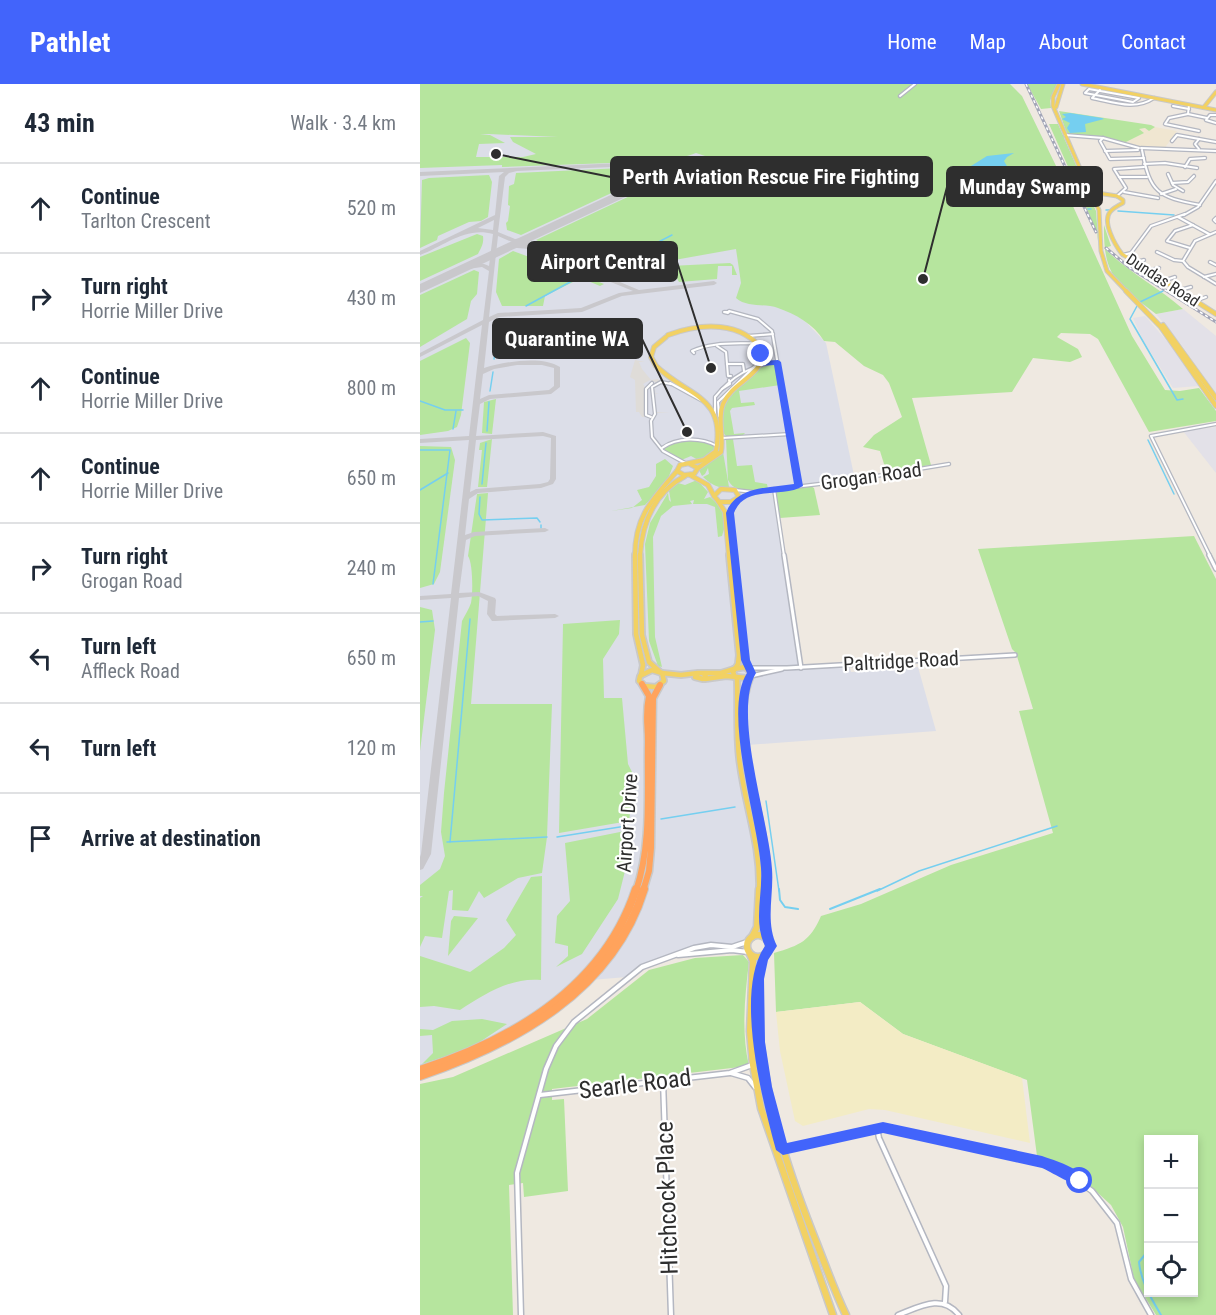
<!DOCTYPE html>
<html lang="en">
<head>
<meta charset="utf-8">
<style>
	body { margin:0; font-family:"Roboto Condensed",sans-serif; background:#f6f6f7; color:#1f2937 }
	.controls { position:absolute; right:18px; bottom:18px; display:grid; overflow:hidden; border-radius:0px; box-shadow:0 3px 9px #0003 }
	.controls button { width:54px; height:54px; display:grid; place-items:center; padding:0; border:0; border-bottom:2px solid #e0e1e3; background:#fff; color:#1f2937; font:30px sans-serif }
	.stop { position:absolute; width:18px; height:18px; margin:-14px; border:4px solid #4264fb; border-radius:50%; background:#fff }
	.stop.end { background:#4264fb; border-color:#fff; box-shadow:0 2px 6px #0008 }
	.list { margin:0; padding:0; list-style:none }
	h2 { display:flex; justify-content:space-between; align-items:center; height:78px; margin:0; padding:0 24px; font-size:26px }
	h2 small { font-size:20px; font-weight:400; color:#747a83 }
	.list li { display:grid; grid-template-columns:39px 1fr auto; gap:18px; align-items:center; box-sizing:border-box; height:90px; padding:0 24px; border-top:2px solid #e0e1e3 }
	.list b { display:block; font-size:22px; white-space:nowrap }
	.list p { margin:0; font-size:20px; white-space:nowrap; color:#747a83 }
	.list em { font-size:20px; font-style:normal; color:#747a83 }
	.icon { flex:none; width:33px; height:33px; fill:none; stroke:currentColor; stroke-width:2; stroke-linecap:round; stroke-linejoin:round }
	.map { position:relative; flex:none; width:796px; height:1231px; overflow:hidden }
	header { display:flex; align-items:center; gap:36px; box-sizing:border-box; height:84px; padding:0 30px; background:#4264fb; color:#fff }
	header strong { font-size:28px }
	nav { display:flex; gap:33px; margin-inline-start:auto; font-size:21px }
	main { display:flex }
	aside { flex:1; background:#fff }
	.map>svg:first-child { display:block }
	.industrial { fill:#e3e1e8 }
	.education { fill:#f0e6d1 }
	.airport { fill:#dcdee8 }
	.green { fill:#b6e59e; fill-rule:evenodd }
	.sand { fill:#f3ecc5 }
	.plaza { fill:#dfdcd8 }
	.water { fill:#75cff0 }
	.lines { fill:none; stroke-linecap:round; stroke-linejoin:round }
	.stream-far1 { stroke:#75cff0; stroke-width:1.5 }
	.stream { stroke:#75cff0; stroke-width:2 }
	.taxiway { fill:#c9c8cc; fill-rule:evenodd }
	.runway { fill:#c9c8cc; fill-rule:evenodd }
	.minor-far2-casing { stroke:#b4b7c1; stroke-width:4.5 }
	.minor-far1-casing { stroke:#b4b7c1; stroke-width:6 }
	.minor-casing { stroke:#b4b7c1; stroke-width:7 }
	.major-far3-casing { stroke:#c9c9c9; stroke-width:5 }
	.major-far2-casing { stroke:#c9c9c9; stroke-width:6 }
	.major-far1-casing { stroke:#c9c9c9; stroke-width:8 }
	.major-casing { stroke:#c9c9c9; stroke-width:9 }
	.highway-far1-casing { stroke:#c9c9c9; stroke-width:9 }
	.highway-casing { stroke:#c9c9c9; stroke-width:10 }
	.minor-far2 { stroke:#fff; stroke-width:2 }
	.minor-far1 { stroke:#fff; stroke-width:3 }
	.minor { stroke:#fff; stroke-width:4 }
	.major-far3 { stroke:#f2d163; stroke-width:3 }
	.major-far2 { stroke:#f2d163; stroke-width:4 }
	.major-far1 { stroke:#f2d163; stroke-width:4.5 }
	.major { stroke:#f2d163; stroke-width:6 }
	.highway-far1 { stroke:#ffa35c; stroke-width:6 }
	.highway { stroke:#ffa35c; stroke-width:8 }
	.rail-casing { stroke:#a3a6b8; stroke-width:3 }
	.rail { stroke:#fff; stroke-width:1.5; stroke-dasharray:3; stroke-linecap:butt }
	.route { fill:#4264fb }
	.labels { text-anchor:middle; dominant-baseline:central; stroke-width:4.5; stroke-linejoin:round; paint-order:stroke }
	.far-street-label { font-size:16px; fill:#2e2e2e; stroke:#fff }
	.street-label { font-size:20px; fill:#2e2e2e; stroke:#fff }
	.near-street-label { font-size:24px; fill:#2e2e2e; stroke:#fff }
	.leader { fill:none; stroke:#2e2e2e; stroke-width:2 }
	.callout-dot { fill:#2e2e2e; stroke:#fff; stroke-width:2 }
	.callout { fill:#2e2e2e; stroke:#2e2e2e; stroke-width:2 }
	.callout-label { font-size:21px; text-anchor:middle; font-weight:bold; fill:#fff }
</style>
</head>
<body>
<header>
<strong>Pathlet</strong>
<nav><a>Home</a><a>Map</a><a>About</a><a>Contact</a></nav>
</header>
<main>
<aside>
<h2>43 min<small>Walk · 3.4 km</small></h2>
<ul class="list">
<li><svg class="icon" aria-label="ahead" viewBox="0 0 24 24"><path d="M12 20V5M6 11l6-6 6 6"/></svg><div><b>Continue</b><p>Tarlton Crescent</p></div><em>520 m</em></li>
<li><svg class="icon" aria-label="right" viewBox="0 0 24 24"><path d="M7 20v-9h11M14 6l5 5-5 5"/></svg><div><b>Turn right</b><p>Horrie Miller Drive</p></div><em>430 m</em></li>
<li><svg class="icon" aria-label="ahead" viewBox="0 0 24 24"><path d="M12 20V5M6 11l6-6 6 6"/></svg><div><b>Continue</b><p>Horrie Miller Drive</p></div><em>800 m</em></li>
<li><svg class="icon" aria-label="ahead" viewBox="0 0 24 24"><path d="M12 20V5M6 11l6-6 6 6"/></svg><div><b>Continue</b><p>Horrie Miller Drive</p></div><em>650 m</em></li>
<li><svg class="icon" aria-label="right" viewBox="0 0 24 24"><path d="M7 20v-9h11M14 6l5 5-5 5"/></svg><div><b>Turn right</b><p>Grogan Road</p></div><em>240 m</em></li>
<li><svg class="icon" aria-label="left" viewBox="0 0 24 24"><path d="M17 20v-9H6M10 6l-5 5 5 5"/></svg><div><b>Turn left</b><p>Affleck Road</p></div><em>650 m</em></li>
<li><svg class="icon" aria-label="left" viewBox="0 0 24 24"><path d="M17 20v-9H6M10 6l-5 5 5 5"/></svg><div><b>Turn left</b></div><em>120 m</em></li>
<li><svg class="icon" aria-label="arrive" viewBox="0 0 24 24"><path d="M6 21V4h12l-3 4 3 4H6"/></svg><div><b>Arrive at destination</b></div></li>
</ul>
</aside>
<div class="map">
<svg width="796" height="1231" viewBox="0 0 796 1231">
	<rect width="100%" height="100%" fill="#efe9e1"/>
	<!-- industrial -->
	<g class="industrial">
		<path d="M763,225L796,252V309L761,260L736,230Z"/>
		<path d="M725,232L753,264L779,302L753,304L723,256L713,234Z"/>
		<path d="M796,343V389L763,347Z"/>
	</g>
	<!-- education -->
	<path class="education" d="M735,43L757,47L744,65L722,64L706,58L723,49L718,45L725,44L729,47Z"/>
	<!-- airport -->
	<path class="airport" d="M0,0H375L378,232L387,239L406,259L435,396L355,405L381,583L429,581L431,588L498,583L516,647L327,661L347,761L350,789L349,833L343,852H336L319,861L274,864L230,879L207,893L159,897L108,938L0,986Z"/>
	<!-- green -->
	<g class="green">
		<path d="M0,0H590L602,12L638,86L637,87L712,252L745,306L760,307L779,304L796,327V337L729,348L678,255L670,250L641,249L637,253L658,265L662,273L650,278L613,274L592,308L492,314L511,381L469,387L464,380L460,367L443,363L454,351L482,333L469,299L463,291L444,282L415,258L404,257C394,240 375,230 358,224C345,219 327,224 316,214L321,199L316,165L204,185L209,187L198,190H188L129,166L132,164L116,156L278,80L277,79L288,73L276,69C265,74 255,72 245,77L82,83V81L0,84ZM69,50L138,53H90L93,58L116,70L103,73H56L59,60L85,59L70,51H60Z"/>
		<path d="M607,0H637L630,17L631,24L621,25Z"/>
		<path d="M639,27L731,41L735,43L729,47L725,44L719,45L724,49L706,58L647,50Z"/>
		<path d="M629,40H638L676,127L679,166L677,148Z"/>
		<path d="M223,83L240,84L241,86L101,151L87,146L86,139L88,137L90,122L88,121L89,102L94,100L96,89Z"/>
		<path d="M69,91L72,98L68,133L61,137L49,138L18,152L17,156L0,164L2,96L9,94Z"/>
		<path d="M684,141L691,162L684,164C708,188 738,203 763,225L736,230C697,200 683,193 684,141Z"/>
		<path d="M57,150L63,152C64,160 61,164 58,170L0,197V173Z"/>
		<path d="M93,167L112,174L116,172L184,200L180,202L161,194L125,212L123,222H82L76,208L79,175Z"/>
		<path d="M310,179L313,181L317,191H312V182H298L297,195L259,198L250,182Z"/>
		<path d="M54,186L59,188L57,210L51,217L47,235L0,263V211Z"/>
		<path d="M46,254L50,259L41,331L37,343L28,347L0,351V277Z"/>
		<path d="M342,280H356L360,301L319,307L321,319L334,318L335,321L312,324L310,327L314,350L325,349L322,352H306C302,348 303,345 302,339C299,311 325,298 342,280Z"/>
		<path d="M76,315L72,350L62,349L64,318Z"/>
		<path d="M72,355L67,403H58L62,366H59L60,359Z"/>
		<path d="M306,355H313L317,382L332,381L335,398L347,400L348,405C334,407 316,411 308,396Z"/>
		<path d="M255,357L282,356L294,359V366L280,377L271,372L259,377L244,365L249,358Z"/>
		<path d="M0,362L31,363L35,376L20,488L14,500L0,504Z"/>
		<path d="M303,368L309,403C298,405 291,400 283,393L289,390L288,384L285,390L282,392L279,386Z"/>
		<path d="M245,375L253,382L249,392H252L225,421L191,427L212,424L222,416L217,406L229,403L236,392V380Z"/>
		<path d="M277,396L288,408L284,415L290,413L302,424L304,445L302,452L298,453L295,423L287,420H273L274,416L270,417L272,420L253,422L241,432L233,453L235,553L242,583L238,582L229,557L225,460L230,439L248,409L249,416L251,418L249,407L258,399L265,401Z"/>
		<path d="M389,401L394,404L400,431L360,434L356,410L358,407Z"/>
		<path d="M68,409L51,620H132L127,753L122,789L98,794L64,814L59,807L48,827L32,826L33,806L29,807L22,854L5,852L0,863V814L3,812H0V801L20,785L25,772L21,748L24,709L42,537C45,531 49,525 51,519C53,510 53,479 48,472L57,410Z"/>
		<path d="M774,452L796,495V1231H736L714,1195L703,1143L691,1121L655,1088L617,1072L607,996L483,950L440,918L356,928L354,869C381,861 390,857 401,832L441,820L531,781L633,749L599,627L613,625L596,569L592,565L558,465ZM728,1056H774V1208H728Z"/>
		<path d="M0,523L12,526L15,546L0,667Z"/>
		<path d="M200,536L199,550L183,575L184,614H202L208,680L215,694L209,737L139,749L143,540Z"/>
		<path d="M205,747L208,757L205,787L198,815L162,870L136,883L148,872V862L135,859L137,832L150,817L145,759Z"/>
		<path d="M122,792L121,896C91,893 65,910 40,926L14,922L0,923V872L50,888L84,864L96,851L86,836L111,793Z"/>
		<path d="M34,832L58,834L28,872L31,837Z"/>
		<path d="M323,871L329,878C325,911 321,948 329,982L132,1005V1016L144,1015L148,1107L104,1113L103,1099L89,1101L93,1231H0V1000L33,993L167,935L229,886L275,874Z"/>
		<path d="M62,935L87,940L49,965L2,980L13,969L12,951L0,952V945L13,946L32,937Z"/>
	</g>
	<!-- sand -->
	<path class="sand" d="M440,918L483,950L602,994L610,1059L465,1026L449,1025L383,1042L375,1037L360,967L356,928Z"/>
	<!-- plaza -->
	<path class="plaza" d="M215,276L225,278H219L222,285L231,296L238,295L242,299L236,300L235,303V309H239L235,310L236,328H250L236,329L235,298L230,296L223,300L225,303L226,333H222L219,328H216L215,296L210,293Z"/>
	<!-- water -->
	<g class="water">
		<path d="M650,29L682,34L684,35L665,40L666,48L650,49L647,44L650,39L642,35L646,33L642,30Z"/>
		<path d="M594,69L587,73L584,77L588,84C575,88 564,88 551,82L567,72Z"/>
	</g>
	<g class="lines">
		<!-- stream-far1 -->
		<g class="stream-far1">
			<path d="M668,125H671"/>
			<path d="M686,126H690"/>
			<path d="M698,127L754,131"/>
			<path d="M179,183L209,173L252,151"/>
			<path d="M720,218L743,207"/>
			<path d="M106,222L161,192"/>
			<path d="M717,222L710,235L757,316L763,315"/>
			<path d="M74,275L81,236"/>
			<path d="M70,307L73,288"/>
			<path d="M0,317L25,326H43"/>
			<path d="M33,345L36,327"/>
			<path d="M67,347L69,318"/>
			<path d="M728,356L754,410"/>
			<path d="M0,366H30L13,500"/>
			<path d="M62,400L66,359"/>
			<path d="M0,406L28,389"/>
			<path d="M60,413L59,430L62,436L117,434L120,438"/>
			<path d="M121,441V444"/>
			<path d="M0,538L13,537"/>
			<path d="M346,717L359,807"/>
			<path d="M241,735L315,723"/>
			<path d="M137,753L206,742"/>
			<path d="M27,758L127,753"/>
			<path d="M30,758L50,535"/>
			<path d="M457,807L499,787L637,742"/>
		</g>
		<!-- stream -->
		<g class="stream">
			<path d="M359,805L360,816L365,823L378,825"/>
			<path d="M410,825L460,805"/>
			<path d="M728,1167L719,1178C721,1198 731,1214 741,1231"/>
		</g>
		<!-- taxiway -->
		<path class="taxiway" d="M270,76L272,77V79L247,81L254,84L247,91L244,89L248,85L240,81L97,87L89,89L85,93L78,148L95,155L112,153L113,154L109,158L111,161L219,206L294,197L297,199L294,201L202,212L162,228L79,233L69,238L64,284C83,278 122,271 140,283V303L131,310L70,315L60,320L56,352L123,348L136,352V395L133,400L121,404L58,409L49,415L45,451L54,448L125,444L129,446L125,448L55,452L46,456L39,509L59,508L75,514L76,516L75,530L77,532L135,530L139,532L135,534L75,537H72L67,530L68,517L58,512L39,514L11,770L3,785L0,786V773L1,770L31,514L0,516V512L31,510L49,356L0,359V355L49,352L62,241L2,272L0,273V269L63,236L69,187L62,183L48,185L45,183C52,179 62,178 69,182L73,150C46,142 24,162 0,171V167L75,131L79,92L84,88L0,92V88ZM74,136L73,146L58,144ZM78,152L99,161L86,163V165L97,164L109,165L213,207L199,209L161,224L78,229L69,233ZM97,281H122L134,284V302L129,306L69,311L60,315L63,290L74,285ZM123,352L131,354L130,395L128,398L120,400L56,405L50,408L56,356Z"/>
		<!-- runway -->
		<path class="runway" d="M272,73L278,77L276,80L0,209V200Z"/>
		<defs>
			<g id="minor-far2">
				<path d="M669,5L719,14L713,18L665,9Z"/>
				<path d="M680,6L672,14C693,18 715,27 734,14"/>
				<path d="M480,12L495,0"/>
				<path d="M769,21L768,30L749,34L745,40L779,47"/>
				<path d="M753,22L769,25"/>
				<path d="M768,30L787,34"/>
				<path d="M796,31H790L786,36L796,39"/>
				<path d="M645,51L683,54L719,64"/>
				<path d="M683,54L680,57L690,75L724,74"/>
				<path d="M779,55L775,60L779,65"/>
				<path d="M752,57L757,51L796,58"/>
				<path d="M721,64L796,67"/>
				<path d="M722,66C730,109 738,113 780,121"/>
				<path d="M685,67L718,66"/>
				<path d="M724,80L745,79L777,84"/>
				<path d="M765,83L770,75L785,74"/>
				<path d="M748,90L753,101L763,107"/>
				<path d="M699,93H727"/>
				<path d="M752,99L768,98L774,92"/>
				<path d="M704,108L738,114"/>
				<path d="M741,110L756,105"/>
				<path d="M697,112L706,104L694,85L724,83"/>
				<path d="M764,131L778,123L796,97"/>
				<path d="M758,133L789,150"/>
				<path d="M796,134L794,136L796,138"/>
				<path d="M796,148L775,157L763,177L768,183L796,200"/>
				<path d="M770,164L747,157L755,147L773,141"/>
				<path d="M737,168L754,176L763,177"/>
				<path d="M703,171L711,169L731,142L765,130"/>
				<path d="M716,178L724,176"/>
				<path d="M790,178L796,181"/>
				<path d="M727,187L739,184"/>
				<path d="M784,193L796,190"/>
				<path d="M743,197L755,193"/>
				<path d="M760,206L771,203"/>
				<path d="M775,217L786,213"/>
				<path d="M309,227L338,235L352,247L379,402"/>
				<path d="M308,229L304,228H309"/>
				<path d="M328,252L353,250"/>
				<path d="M297,262L306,268L308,292H311"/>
				<path d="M274,269L272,267C291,258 313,260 334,259L340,266L337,280L298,318L299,332"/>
				<path d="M307,280H323L324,287"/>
				<path d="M250,299L281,316"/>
				<path d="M251,300L241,298L232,303L235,330L231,337L232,353L243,367L265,379"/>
				<path d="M302,305L310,300L309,296"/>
				<path d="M295,329V313C312,292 331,281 358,278"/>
				<path d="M231,333L226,331V305L232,299"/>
				<path d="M302,354L370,350"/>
				<path d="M242,364C257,353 281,353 297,362"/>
				<path d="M354,405L364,472"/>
				<path d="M315,406L333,408L432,396L529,380"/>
				<path d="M790,472L731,352L796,340"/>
			</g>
			<g id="minor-far1">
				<path d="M364,471L381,584"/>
				<path d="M789,471L796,485"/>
				<path d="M329,584H367L595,571"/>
				<path d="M331,592L362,585"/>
			</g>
			<g id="minor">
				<path d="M258,871L312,866L328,868"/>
				<path d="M311,989L328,994L335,1003"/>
				<path d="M243,996L251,1231"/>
				<path d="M120,1011L310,989L332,981"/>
				<path d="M457,1044L459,1054L526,1202L525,1218"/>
				<path d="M364,1065L463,1044L614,1076L642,1086L672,1107L697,1139L711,1195L731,1231"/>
				<path d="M101,1231L97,1089L126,985L136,962L154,938L222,883L274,864L291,861L312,863L327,858"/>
				<path d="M478,1231C499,1223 522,1209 539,1231"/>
			</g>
			<g id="major-far3">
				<path d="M639,0L633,13V22L665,96"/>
				<path d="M662,0L796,26"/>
				<path d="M636,23L643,0"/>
				<path d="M784,23L796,8"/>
				<path d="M664,93L679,126L681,167L687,187L708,209"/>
				<path d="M671,108L697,112L703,116V119C699,121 693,124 690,128C682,138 695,161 702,170L762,209"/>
			</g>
			<g id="major-far2">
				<path d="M706,207L741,243L796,322"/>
				<path d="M760,207L796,230"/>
				<path d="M743,241L796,314"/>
				<path d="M248,251C281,239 322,236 344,268C341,293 312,298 303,320C297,335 304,352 301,368L278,384"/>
				<path d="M246,253L234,263L231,273L236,282C268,313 306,311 296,367L284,376L260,381L257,387L264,391L274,390L278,384L270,380"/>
				<path d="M270,391L288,401L294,412"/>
				<path d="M301,405L315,406L319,413L311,418H299L294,412Z"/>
				<path d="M298,417L305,428L309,472"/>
				<path d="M215,472C215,432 232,416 257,387"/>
				<path d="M220,472C222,438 234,409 265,392"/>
				<path d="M314,472L310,429L317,416"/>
			</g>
			<g id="major-far1">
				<path d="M215,471L216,550L223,581L221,591"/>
				<path d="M220,471L222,551L229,578L239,587"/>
				<path d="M309,471L319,571L318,580L313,588L315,593"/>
				<path d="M314,471L325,577L328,584"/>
				<path d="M314,585L325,583L332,589C308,647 338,707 345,765C347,779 346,793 346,807"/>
				<path d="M232,586L242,589L244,597L236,603L224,602L219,597L220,592Z"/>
				<path d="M242,589L261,591L278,589"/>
				<path d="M284,590L286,593L283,595L275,593L279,589H301L314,585"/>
				<path d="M317,594C318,620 316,647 319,673C324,720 341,759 339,807"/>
				<path d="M285,595L306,592L327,594"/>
			</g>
			<g id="major">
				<path d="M346,805L344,848L347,854"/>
				<circle cx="338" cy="862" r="11"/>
				<path d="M332,853L337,843L339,805"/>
				<path d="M348,868C333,885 337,908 338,929C342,1008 366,1082 395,1155C405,1180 414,1206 426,1231"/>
				<path d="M330,870L333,877L330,947L333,981L341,1024L413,1231"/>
			</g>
			<g id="highway-far1">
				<path d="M216,807C232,759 227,708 228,658C228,639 225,632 229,612L222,600"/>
				<path d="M223,807L229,787L231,764L233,614L240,601"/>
			</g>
			<g id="highway">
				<path d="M0,986C93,956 184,903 216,805"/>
				<path d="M0,992C94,960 193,907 224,805"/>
			</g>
		</defs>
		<!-- minor-far2 casing -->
		<use href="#minor-far2" class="minor-far2-casing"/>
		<!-- minor-far1 casing -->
		<use href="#minor-far1" class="minor-far1-casing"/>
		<!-- minor casing -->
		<use href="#minor" class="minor-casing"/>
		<!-- major-far3 casing -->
		<use href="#major-far3" class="major-far3-casing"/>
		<!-- major-far2 casing -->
		<use href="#major-far2" class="major-far2-casing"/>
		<!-- major-far1 casing -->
		<use href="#major-far1" class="major-far1-casing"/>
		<!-- major casing -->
		<use href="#major" class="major-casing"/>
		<!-- highway-far1 casing -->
		<use href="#highway-far1" class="highway-far1-casing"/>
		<!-- highway casing -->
		<use href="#highway" class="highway-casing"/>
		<!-- minor-far2 -->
		<use href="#minor-far2" class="minor-far2"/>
		<!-- minor-far1 -->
		<use href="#minor-far1" class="minor-far1"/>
		<!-- minor -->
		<use href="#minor" class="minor"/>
		<!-- major-far3 -->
		<use href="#major-far3" class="major-far3"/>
		<!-- major-far2 -->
		<use href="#major-far2" class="major-far2"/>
		<!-- major-far1 -->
		<use href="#major-far1" class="major-far1"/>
		<!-- major -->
		<use href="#major" class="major"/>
		<!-- highway-far1 -->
		<use href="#highway-far1" class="highway-far1"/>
		<!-- highway -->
		<use href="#highway" class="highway"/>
		<defs>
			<g id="rail">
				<path d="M606,0L676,148"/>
				<path d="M686,164L710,184L796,238"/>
			</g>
		</defs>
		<!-- rail casing -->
		<use href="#rail" class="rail-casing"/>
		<!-- rail -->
		<use href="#rail" class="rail"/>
	</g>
	<!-- route -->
	<path class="route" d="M341,268L345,270L342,277L358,276L361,278L383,402C362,415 325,400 314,429L330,576L336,589C312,629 349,736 352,785C354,811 345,838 357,862L348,876L344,895L345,958L352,1003L367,1059L463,1038L622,1072C636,1077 659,1083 666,1097L664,1101C655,1104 632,1088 622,1084L463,1049L363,1071L356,1066C342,1015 314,907 345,862C333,837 343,811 341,784C338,736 302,628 327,589L321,576L306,429C316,402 349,404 374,400L354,281L338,282L334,280L338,270Z"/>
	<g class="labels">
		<!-- far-street labels -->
		<g class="far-street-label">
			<text transform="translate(743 196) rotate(33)">Dundas Road</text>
		</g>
		<!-- street labels -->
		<g class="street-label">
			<text transform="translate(451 392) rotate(-8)">Grogan Road</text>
			<text transform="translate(481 577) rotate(-3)">Paltridge Road</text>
			<text transform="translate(207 739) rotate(-86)">Airport Drive</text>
		</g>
		<!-- near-street labels -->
		<g class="near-street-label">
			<text transform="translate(215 1000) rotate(-7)">Searle Road</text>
			<text transform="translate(247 1114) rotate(-92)">Hitchcock Place</text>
		</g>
	</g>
	<!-- callouts -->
	<path class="leader" d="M76 70L191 93M503 195L527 103M291 284L257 178M267 348L222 255"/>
	<g class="callout-dot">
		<circle cx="76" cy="70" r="6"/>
		<circle cx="503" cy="195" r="6"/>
		<circle cx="291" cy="284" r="6"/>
		<circle cx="267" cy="348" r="6"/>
	</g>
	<g class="callout">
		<rect x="191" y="73" width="321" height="39" rx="6"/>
		<rect x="527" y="83" width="155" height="39" rx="6"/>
		<rect x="108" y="158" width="149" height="39" rx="6"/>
		<rect x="73" y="235" width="149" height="39" rx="6"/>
	</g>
	<g class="callout-label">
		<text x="351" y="100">Perth Aviation Rescue Fire Fighting</text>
		<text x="605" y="110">Munday Swamp</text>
		<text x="183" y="185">Airport Central</text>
		<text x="147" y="262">Quarantine WA</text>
	</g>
</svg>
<div class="controls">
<button>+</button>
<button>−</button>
<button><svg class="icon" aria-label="locate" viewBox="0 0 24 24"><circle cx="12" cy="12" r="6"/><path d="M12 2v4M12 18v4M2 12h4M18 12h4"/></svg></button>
</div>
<div class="stop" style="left:660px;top:1097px"></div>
<div class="stop end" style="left:341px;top:270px"></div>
</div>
</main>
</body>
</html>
